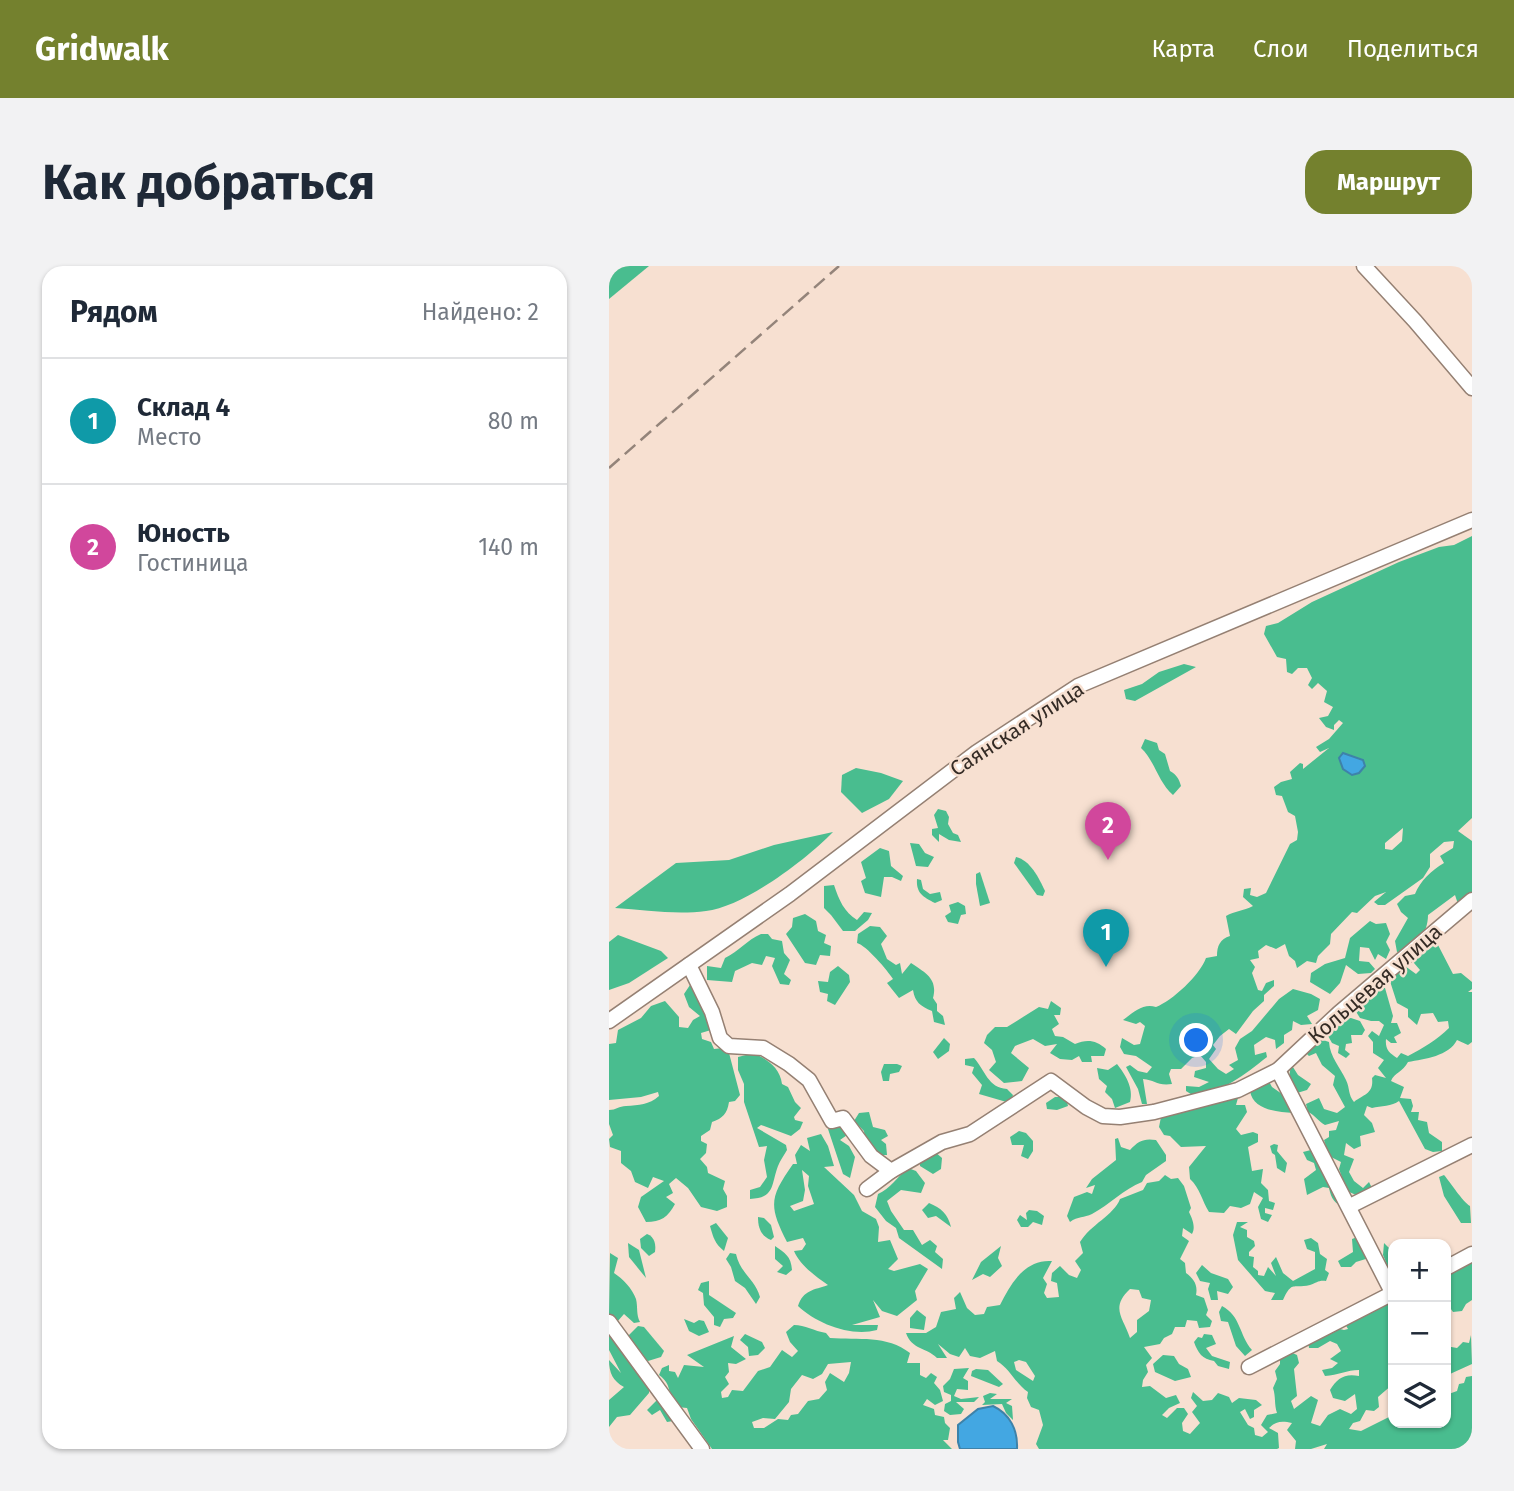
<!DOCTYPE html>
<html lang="ru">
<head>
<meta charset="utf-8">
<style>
	body { margin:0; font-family:"Fira Sans",sans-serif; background:#f2f2f3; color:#1f2937 }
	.controls { position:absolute; right:21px; bottom:21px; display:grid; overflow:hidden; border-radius:14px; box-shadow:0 2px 5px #0004 }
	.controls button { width:63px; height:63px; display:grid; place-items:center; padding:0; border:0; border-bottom:2px solid #e0e1e3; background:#fff; color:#1f2937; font:35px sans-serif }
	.you { position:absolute; left:588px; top:775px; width:24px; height:24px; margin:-18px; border:5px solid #fff; border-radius:50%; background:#1a73e8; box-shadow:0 0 0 10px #1a73e833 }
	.badge { display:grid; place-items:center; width:46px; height:46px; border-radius:50%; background:#74812e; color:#fff; font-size:23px; font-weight:700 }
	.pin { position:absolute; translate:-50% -58px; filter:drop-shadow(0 2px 4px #0008) }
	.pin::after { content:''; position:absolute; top:37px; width:24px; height:21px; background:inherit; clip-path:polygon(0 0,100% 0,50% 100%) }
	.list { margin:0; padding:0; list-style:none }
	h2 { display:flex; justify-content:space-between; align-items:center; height:91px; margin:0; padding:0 28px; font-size:30px }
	h2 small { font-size:23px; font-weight:400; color:#747a83 }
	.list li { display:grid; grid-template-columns:46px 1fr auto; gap:21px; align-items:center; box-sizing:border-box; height:126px; padding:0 28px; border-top:2px solid #e0e1e3 }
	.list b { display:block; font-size:26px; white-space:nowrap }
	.list p { margin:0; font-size:23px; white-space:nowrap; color:#747a83 }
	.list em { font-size:23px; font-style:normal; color:#747a83 }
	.icon { flex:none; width:38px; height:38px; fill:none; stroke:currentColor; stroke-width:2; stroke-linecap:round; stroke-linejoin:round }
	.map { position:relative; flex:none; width:863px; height:1183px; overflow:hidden; border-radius:21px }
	header { display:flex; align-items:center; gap:42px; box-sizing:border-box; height:98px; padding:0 35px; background:#74812e; color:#fff }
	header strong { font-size:33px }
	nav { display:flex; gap:38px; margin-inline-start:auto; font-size:24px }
	.intro { display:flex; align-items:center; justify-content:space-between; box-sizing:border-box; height:168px; padding:0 42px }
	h1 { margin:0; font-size:49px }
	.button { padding:18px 32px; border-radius:21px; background:#74812e; color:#fff; font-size:24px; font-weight:700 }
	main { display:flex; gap:42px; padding:0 42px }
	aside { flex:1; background:#fff; border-radius:21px; box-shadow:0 2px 5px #0004 }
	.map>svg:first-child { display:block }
	.forest { fill:#49bd8f; fill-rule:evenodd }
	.water { fill:#43a7e2; stroke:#3e82a9; stroke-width:2 }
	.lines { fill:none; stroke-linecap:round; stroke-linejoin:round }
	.minor-casing { stroke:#958073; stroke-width:17 }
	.minor { stroke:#fff; stroke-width:14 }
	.rail { stroke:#94847a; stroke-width:2.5; stroke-dasharray:14 7; stroke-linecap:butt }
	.labels { text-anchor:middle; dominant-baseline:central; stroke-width:5; stroke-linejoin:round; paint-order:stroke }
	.street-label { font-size:21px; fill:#342b25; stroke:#f7e0d1 }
</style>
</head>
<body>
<header>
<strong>Gridwalk</strong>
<nav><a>Карта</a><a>Слои</a><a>Поделиться</a></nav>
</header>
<div class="intro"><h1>Как добраться</h1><a class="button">Маршрут</a></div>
<main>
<aside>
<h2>Рядом<small>Найдено: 2</small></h2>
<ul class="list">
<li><span class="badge" style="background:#0f9aa8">1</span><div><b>Склад 4</b><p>Место</p></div><em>80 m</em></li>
<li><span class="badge" style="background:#d1479c">2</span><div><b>Юность</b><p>Гостиница</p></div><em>140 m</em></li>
</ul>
</aside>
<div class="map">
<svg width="863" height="1183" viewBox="0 0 863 1183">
	<rect width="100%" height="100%" fill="#f7e0d1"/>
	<!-- forest -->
	<g class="forest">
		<path d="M0,0H40L0,33Z"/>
		<path d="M863,270V552L849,565L863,575V629L849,638L846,629L819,649C819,667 807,685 788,686L786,675L799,652L792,646L788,638L796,630L806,628C811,615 823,604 835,597L831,590L844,582L845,575L835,576L821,588V601L814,612L776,639H769L765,636L777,626L766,630L748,647L743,646L722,668L721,678L709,690L707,697L698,695L688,702L686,695L680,690L676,678L667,683L657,679L649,685L650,692L641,694L646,701L643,707L649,724L653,725L657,717L665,714V720L655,729V735L644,745L627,768L620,763L611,770L604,779L607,783L600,793L609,803L617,808L625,803L620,799L629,794L626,782L631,773L643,765L670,733L684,723L702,728L711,733L709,744L698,750L703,758L692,759L684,755L683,764L675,769V777L667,783L666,774L657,771L645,779L646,789L657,786L658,791C635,809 614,826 585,830L577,825V820L590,821L600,816L585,811L586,805L597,802V796L591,789L583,792L572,803H562L560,808L563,818C548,820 546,814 534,813L538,838H533L529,823L517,801L521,799L529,805L538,807L543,801L527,790L515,788L511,781L513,772L525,779L531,778L536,760L531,756L527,758L514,754C525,746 534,737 547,741C563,735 591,709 597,692L608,690C608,680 611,673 621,670L617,650C626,645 634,645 644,640L634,631L635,623L642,622L641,629L648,631L657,627L681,578L688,574L689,566L686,550L679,546L673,530L667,529L665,521L672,516L683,513L681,506L691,497L694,498V503L720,482L711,486L707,481L720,473L734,457L730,454L725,459V464L717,461L710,452L719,450L724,441L715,436L718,425L709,417L703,423L699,419L703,412L698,402H689L683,408L678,406L677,393L668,391L655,368L657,360L669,357L703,336L790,296L830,281L845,279ZM794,562L793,575L783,584L776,583V577Z"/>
		<path d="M575,398L587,401L526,435L517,433L515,424L533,418L550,406Z"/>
		<path d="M536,473L548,477L550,484L556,488L561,505C568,509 570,513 572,520L564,529C549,516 546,495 532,482Z"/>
		<path d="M247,502L272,507L294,515L280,533L253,547L232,526L233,509Z"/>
		<path d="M329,543L337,545L340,551L339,558L344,567L349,569L352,576L340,574L330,568V576L323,569V563L329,562L325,549Z"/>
		<path d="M224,566C198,593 135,641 97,645C67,649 36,644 6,642L67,597L120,594L165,579Z"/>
		<path d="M301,577L310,578L316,587L325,591L319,601L307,600Z"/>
		<path d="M271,582L280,585L282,600L294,610L292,615L283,611H275L272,631L256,627L252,615L257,612L252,596Z"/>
		<path d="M407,591C421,594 430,612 436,625L434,630L428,629L405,597Z"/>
		<path d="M371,606L381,637L371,640L367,618V608Z"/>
		<path d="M308,613L312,614L314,623L321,628L331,626L333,634L326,637C314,631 307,627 308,613Z"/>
		<path d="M225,619C230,634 235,646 248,654L255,646L263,647L259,654L246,665H234L222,649L215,642V620Z"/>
		<path d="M349,636L356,640L357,648L352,649L349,658L339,656L336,650L342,646L340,639Z"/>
		<path d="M196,648L207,655L209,665L217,669L215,677L222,680L221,690L211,689L207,699L196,697L177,668L183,661L184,652Z"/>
		<path d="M761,655L767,658L777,657L781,668L777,676L781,684L777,693L769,688L766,694L760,682L751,681L750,695L760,696L766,703L762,707L749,708L737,699L731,717L721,728L701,716L702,707L716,698L736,692L741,672Z"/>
		<path d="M261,660L271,661L278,670L272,678L278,693L287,699L291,697L293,708L302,697C317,707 329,713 324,732L328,738V745L334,750L336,759L325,756L323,745C311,740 306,736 304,724L290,732L278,717L284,713C279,705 257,679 248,677L249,668Z"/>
		<path d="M152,668H159L163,673L173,675L175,687L181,694L175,708L182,714L180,719L171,718L163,700L166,692L157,690L153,699L143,697L126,705L123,716L98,714V700L112,702L116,692C130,685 138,674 152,668Z"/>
		<path d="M9,669L52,685L59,692L20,717L0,724V676Z"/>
		<path d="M823,676L829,679L844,708L852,707L863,716V723L859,726H863V776L859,779L848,774C840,790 816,793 799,796C794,806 785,807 782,815L795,821L791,832L802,833L804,840L802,846H810L809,854L818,856L820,867L833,876V885L824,886L816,883L790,835C783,840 772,840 763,842L758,840L755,849L763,857L766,866L751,870L752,880L745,883L737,877L735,889L745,893L740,906L745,915L754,922L760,916L763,922L747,929L738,925L730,903L732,896L720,890L715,874L720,871V865L727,864L730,855L716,859C709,855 706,849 699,846L697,838L710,832L715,843L728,847L736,841L724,819L726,810L713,799L707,787L700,790L695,785L714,774L720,776C721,791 731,801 737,814C741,822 739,829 745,836C755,828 765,828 763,812L766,809L777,812L769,802L775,794L764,787V776L759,770L763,765L770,770L775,759L770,755H762L751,752L746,744L756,730L769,720L776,722L784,750L782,757H788L792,767L785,771L788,777H782L777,773C776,783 780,787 788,792L792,787L799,790C814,782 828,774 840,762L839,755L829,756L824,747L812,748L808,759L799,751V743L788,737L780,712L796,700L807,708L811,704L805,697L803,690Z"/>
		<path d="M229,700L240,709L241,716L226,739L218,735L219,728L211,726L209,715L219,716L221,706Z"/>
		<path d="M81,719L100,751L102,764L92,767L93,773L102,776L105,783L114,782L120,787L131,829L126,835L120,836C118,848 114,852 103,856L101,864L92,870V875L98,878L97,887L91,893L98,901L99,907L116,915L114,923L118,930V941L108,945L92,941L79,922L67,912L60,918L64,927L57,931L66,938C59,951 52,956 37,956L29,941L32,931L55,915L44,911L39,922L26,916L22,905L12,897V885L1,881L0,873L4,869L0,858V844C7,844 10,840 17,840C30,839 40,839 50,830L49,826L32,831L0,834V778L7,777L9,764L32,752L42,740L56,735L70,751V761L79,762L84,754L91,750L80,741L75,728Z"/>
		<path d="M442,735L452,742L451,749H445L450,758L443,763L446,770L454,771L466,778C478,773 487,774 497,783L495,790H482L483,796H473L470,790L463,794L451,793L441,787L448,778L436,780L424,773L406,780L402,787L420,802L413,815L395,817L380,804L387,796L383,784L375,777L378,769L386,761H398L430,741L439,743Z"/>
		<path d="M742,752L751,755L756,764L753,769H742L743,777L737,778L736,784L741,788L737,792L729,787L730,780L723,777L718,768L722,761L730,760L733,753Z"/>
		<path d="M335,772L341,778L340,785L329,793L324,786Z"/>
		<path d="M145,787C159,794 171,802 173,818L179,821L186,836L192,842L185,851L186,854L194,856L191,863L182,870L152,859L148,862L177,879L178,884C175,889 171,895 169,900C162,919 166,932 141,933V924L151,921L158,911L155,894L158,880L150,881L135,836V818L129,804V791Z"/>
		<path d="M365,792C376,804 379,822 398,823L404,829L401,837L370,828L373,819L363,807L365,801L356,799V793Z"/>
		<path d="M275,798H288L293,800L290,806L281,808L280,815H274L272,806Z"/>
		<path d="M508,798C516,808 525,822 521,836L506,842L503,833L496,826L498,820L490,813L488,802L499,804Z"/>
		<path d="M682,798L689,809L702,818L698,824L688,827L680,812Z"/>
		<path d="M658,812L663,821L673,828L684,847C668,846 644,844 641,825Z"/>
		<path d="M620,830L629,832L627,839H636L638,846L627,863L632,869L644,866L649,868V876L639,881L643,905L654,903L652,917L659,924L660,935L666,937L664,944L656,942V947L663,949L659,956L652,953L649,941L654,932L645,926L641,938L632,942L621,940L615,947L600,946C593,935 591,922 581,913L580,901L597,880L572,881L561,870L555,869L550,861L552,851Z"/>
		<path d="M446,831H457L459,840L448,844L438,843L437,837Z"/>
		<path d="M260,846L264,861L276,864L279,870L272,874L277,878L278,889H272L256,877L255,865L245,855L250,847Z"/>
		<path d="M226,858H235L241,867L231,874L240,880L246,891L241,912L234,908L219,863Z"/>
		<path d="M410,865L417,867L424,875V885L419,893L412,890L415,879H403L401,871Z"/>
		<path d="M212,868L219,880L225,900L215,901L245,929L253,945L267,953L270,961L269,976L281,974L289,993L279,1003L285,1005L311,998L319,1003L306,1025L308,1034L288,1050L273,1045L264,1034L271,1051L243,1059H269L268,1064C242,1071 208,1058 189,1040C194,1024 205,1024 219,1019C206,1010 191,999 185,985L193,984L197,978L194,972L178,976C159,939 161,931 184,898H188L186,889L192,879L201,885L198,872ZM193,904L200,910L199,920L205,938L185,945L181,940L194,935L196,924Z"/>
		<path d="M696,871L736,941C726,939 722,932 720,922L714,921L698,929L695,913L707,904L705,897L698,894L694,886L702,884Z"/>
		<path d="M509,872L512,881L521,884C529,875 535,872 547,874L557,889V895L537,909L533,916C515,923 500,939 483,948C475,952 469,950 461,956L458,950L465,931L478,926L483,928L486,919L477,922L483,913L507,894L506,873Z"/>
		<path d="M665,878L669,879L668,885L678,897L676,907L668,902L666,889L663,887L661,880Z"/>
		<path d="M325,885L333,892L332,903L324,908L311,900V893Z"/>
		<path d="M299,902L307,905L316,917L312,927L292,924L278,935L282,945L295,964H304L313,979L321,974L328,980L326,986L334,993L333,1003L290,972L287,962L277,955L266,941L269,928C281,923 289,910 299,902Z"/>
		<path d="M556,909L562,913L569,912L575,920L582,942L580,946C583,952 587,961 583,968L574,962L573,970L580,975L571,993L576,997L577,1007C585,1013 589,1019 587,1029L595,1032L599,1044L597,1049L603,1055L601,1061L590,1062L588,1055L578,1054L576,1061H566L563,1068L555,1072L551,1078L535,1081L543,1092L537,1099L539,1106L534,1114L533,1121L541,1120L557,1132L567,1129L571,1137L560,1142L553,1149L558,1152L568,1142H575L579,1148L573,1157L574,1165L581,1168L591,1157L583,1146L588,1140L582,1132L584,1126L594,1135L603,1134L609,1127L620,1131L623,1137L630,1132L647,1134L653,1139L645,1144V1151L641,1153L636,1143L631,1146L639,1159L645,1162L646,1169L653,1171L659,1166L652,1159L658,1149L668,1147C665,1138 667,1131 664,1122L668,1113L666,1105L671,1098V1089L679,1085L688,1089L690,1097L685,1103L688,1130L682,1135L685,1143L702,1130L709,1134L702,1157L711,1160L719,1149L731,1143L742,1148L748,1143L746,1128L736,1135L724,1132L721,1124C728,1112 736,1107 750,1110V1104C738,1104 729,1109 716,1110L713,1104L723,1102L729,1097L721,1093L732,1085L728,1078L721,1075L709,1082H700L699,1074L727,1062L735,1064L739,1063L735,1056L784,1032V1118L769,1131L770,1141L765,1145L757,1144L751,1155L744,1157L740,1163L752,1165L784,1149V1157H837V1129L848,1125L850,1118L855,1117L857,1111L863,1110V1183H715L718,1178L702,1183H686L687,1175L678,1164L683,1157C673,1155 667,1155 660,1162L669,1167L670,1182L668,1183H430L427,1178L434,1159L430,1144L422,1141L418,1132L419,1126C406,1117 401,1103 388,1095L386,1085L371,1092L361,1090L356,1082L350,1091L341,1088L329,1078L338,1092H328C317,1081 303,1084 297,1067H317L327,1061L332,1046L347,1043L345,1032L351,1026L358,1042L366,1049L375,1048L378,1041L391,1039C402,1017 416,993 443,995L434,1012L438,1018L435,1027L438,1032L450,1031L448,1017L442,1015L443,1007L451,1000L460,1009L468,1012L472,1004L466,995L474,987L471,976C481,959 505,949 511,933L534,924L538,917L550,915ZM521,1023L530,1024L533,1032L542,1034L540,1045L528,1054V1066L521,1072C514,1051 501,1042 521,1023ZM410,1094L417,1096L426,1110L424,1115L407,1104L405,1096Z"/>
		<path d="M835,909C842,917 853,935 861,940L862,957H852L835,930L830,911Z"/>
		<path d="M320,937C332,942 339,948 342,961L327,950L319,952L313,944Z"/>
		<path d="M420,944L428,945L435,950L433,959L424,956L419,961H412L408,954L411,949L418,954L417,947Z"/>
		<path d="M149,951L155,952L162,959L165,971L162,974C152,970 149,962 149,951Z"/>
		<path d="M628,956H639L631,961L638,964V971L645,975L646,980L640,986V990L645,991L644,1001L649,1005V1009L655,1010L659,1001L667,1010L662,997L667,991L674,1007L684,1015L706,1003V986L698,983L695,974L702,972L709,977L711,988L718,993L716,1004L720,1007L717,1015C709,1014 708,1017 701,1019C684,1023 683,1014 674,1034H662L666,1027L656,1025L629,994L624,969Z"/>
		<path d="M107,957L119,972L115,985C106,978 104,971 101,960Z"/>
		<path d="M38,968C46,971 47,979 46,986L40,990L32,982L31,973Z"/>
		<path d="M751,970L760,992L747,996L742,1001H732L729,995L744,986L743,973Z"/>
		<path d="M19,977L30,984L37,1012L20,991Z"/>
		<path d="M775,977L784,986V1009L782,1008L774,989Z"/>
		<path d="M166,980C176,987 182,990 183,1004L177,1009L168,1006L174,1000L166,993Z"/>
		<path d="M392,980L389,992L393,1000L381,1011L374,1008L363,1014L372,996Z"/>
		<path d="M1,987L9,992L5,1007C14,1013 23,1022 27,1033C29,1041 27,1049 31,1056L25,1057L15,1048L8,1056L0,1048Z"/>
		<path d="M121,987L127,988C131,1007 146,1013 151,1031L147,1038L136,1022L126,1015L122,1001L117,993Z"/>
		<path d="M863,994V1034L857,1038L853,1045L844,1046L837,1036V1008L854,1002Z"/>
		<path d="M593,999L602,1007L619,1013L624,1021L619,1028L608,1025L609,1034H602L599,1023L601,1017L591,1015L587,1007Z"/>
		<path d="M100,1015V1029L127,1047L124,1052L115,1053L111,1061L105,1059V1051L95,1039L94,1027L89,1024L92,1017Z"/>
		<path d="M613,1040C632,1050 630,1069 643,1084L636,1090L627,1080L619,1056L612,1055L610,1046Z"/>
		<path d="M308,1044L317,1051L315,1064L301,1062V1052Z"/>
		<path d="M75,1053L85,1057L90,1054L95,1055L100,1066L90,1070L80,1065Z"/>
		<path d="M185,1059C196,1059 205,1065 217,1067L221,1072C249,1074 278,1069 301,1087L298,1097H311V1109L317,1112L322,1107L328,1111L325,1117L331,1124L334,1135L326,1139L318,1133L314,1139L325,1143L326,1149L335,1151L336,1157L341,1162L339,1174H334L343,1183H103L82,1153L78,1142L68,1141C57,1127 64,1119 50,1109L53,1102L60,1099V1105L66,1106L69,1112L75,1099L95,1101L78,1089L125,1070L122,1081L137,1093L127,1098L119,1097L120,1106L116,1111L120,1118L112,1126L113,1132L119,1131L123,1124L134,1125L149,1105L161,1101L173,1084L183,1091L189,1085L181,1076L177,1066ZM242,1096L240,1107L235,1116L221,1107L216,1116L218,1124L210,1133L199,1135L189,1148L182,1149L179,1154L169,1153L155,1162H145L143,1156L154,1152L166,1153L180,1136L182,1123L193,1109L204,1113L213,1108L219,1098Z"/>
		<path d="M29,1060L35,1061L55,1085L52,1091L39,1095L28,1090L19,1070Z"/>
		<path d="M0,1067L40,1116V1127L21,1149L8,1151L0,1161V1134L15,1121C4,1115 0,1107 0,1094L12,1107L0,1084Z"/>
		<path d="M136,1068L153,1076L156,1082L149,1089L140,1090L139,1081L131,1074Z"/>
		<path d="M595,1068L603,1069L607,1078L597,1082L603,1090L621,1096L620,1103L609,1100L605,1095C593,1093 589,1087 585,1076L589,1071L593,1072Z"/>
		<path d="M862,1069L863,1098L841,1108L837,1115V1080L848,1082L854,1076L860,1077Z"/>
		<path d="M554,1089L565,1090L570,1098L579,1103L582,1111L566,1115L546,1106L544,1098Z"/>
		<path d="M360,1102L354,1112L359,1115V1124L348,1123L345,1130L352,1133L370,1131L365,1136H347L355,1143L352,1148L341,1149L335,1145L336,1138L342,1135V1129L335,1126L334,1120L341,1113L345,1103Z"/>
		<path d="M367,1103L379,1104L394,1118L390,1121L362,1110L363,1105Z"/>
		<path d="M381,1127L388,1128L381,1133H403L397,1137L403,1140L404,1154L397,1147L393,1138L373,1139L376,1136L374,1130Z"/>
		<path d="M52,1130L63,1144L64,1155L58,1156L51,1144L43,1149L38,1144Z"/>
	</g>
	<!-- water -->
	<g class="water">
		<path d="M734,487L754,494L756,500L750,507L743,509L734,503L730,492Z"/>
		<path d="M384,1140C401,1148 409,1164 408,1183H351L349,1176V1159L369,1143Z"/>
	</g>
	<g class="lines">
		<defs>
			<g id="minor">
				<path d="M755,0L806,55L863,122"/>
				<path d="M80,699L103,746L111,772L120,780L154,782L180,798L200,814L223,855L234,852L262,890L282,905"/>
				<path d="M0,755L181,628L368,486L469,420L863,254"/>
				<path d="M669,804L784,1028"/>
				<path d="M258,923L282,905L333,876L361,868L442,815L477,841L494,850L511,851L545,846L629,824L669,804L730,747L863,634"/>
				<path d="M741,940L863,879"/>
				<path d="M837,1002L863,988"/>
				<path d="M0,1056L93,1183"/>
				<path d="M640,1101L784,1027"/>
			</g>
		</defs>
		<!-- minor casing -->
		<use href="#minor" class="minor-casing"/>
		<!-- minor -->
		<use href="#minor" class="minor"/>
		<!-- rail -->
		<path class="rail" d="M0,202L230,0"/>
	</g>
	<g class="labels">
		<!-- street labels -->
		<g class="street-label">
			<text transform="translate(408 463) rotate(-33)">Саянская улица</text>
			<text transform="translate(766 718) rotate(-41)">Кольцевая улица</text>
		</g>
	</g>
</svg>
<div class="controls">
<button>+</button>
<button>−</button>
<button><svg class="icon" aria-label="layers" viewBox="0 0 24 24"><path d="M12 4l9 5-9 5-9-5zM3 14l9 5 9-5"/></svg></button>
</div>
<div class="you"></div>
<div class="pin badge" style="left:497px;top:701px;background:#0f9aa8">1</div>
<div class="pin badge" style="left:499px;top:594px;background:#d1479c">2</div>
</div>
</main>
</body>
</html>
